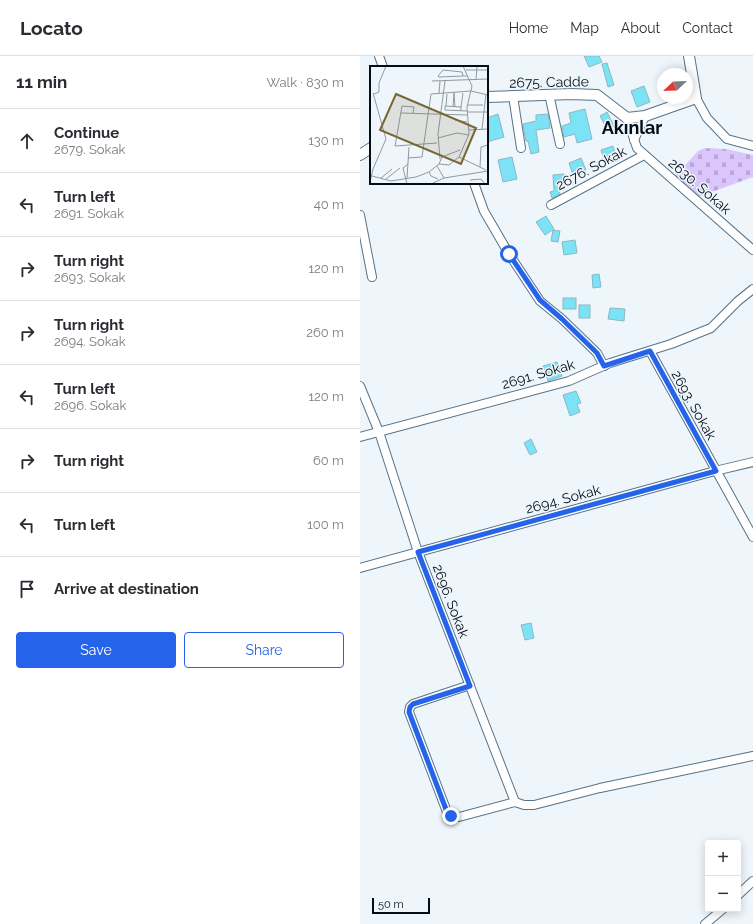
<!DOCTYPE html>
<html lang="en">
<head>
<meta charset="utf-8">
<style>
	body { margin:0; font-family:Raleway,sans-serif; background:#f7f7f7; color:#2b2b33 }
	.controls { position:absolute; right:12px; bottom:12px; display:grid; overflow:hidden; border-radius:4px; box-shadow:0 2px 10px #0003 }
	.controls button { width:36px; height:36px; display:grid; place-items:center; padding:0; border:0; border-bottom:1px solid #e1e1e2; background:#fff; color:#2b2b33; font:20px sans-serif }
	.compass { position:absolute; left:297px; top:12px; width:36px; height:36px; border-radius:50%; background:#fff; box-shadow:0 2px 10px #0003; rotate:247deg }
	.scale { position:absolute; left:12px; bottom:10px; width:58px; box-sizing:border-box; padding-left:4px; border:2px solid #030d15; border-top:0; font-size:11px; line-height:14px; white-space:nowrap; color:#030d15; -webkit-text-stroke:3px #eff6fb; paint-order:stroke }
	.stop { position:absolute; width:12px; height:12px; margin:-9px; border:3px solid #2563eb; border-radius:50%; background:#fff }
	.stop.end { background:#2563eb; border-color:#fff; box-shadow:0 1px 4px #0008 }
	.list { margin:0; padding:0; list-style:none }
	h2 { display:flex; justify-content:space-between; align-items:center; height:52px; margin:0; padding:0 16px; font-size:17px }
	h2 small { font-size:13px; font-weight:400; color:#7c7c81 }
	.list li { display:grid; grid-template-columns:26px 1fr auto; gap:12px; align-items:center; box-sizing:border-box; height:64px; padding:0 16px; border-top:1px solid #e1e1e2 }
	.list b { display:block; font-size:15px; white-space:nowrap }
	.list p { margin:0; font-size:13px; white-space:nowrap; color:#7c7c81 }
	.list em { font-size:13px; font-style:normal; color:#7c7c81 }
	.actions { display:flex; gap:8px; padding:12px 16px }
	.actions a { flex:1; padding:9px 0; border:1px solid #2563eb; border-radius:4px; text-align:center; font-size:14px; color:#2563eb }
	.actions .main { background:#2563eb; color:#fff }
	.icon { flex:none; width:22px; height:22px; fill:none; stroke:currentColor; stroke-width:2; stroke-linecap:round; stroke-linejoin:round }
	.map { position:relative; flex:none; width:393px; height:868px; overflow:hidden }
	header { display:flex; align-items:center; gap:24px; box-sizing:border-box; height:56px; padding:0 20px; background:#fff; border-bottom:1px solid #e1e1e2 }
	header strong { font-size:19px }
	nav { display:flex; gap:22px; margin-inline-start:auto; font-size:14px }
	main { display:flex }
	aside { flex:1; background:#fff }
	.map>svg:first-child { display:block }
	.cemetery { fill:url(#cemetery-stones) }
	.building { fill:#7ce2f6; stroke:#8bb8c2 }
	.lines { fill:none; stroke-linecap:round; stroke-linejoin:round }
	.minor-casing { stroke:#55738a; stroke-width:10 }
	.tertiary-casing { stroke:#55738a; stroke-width:12 }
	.minor { stroke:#fff; stroke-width:8 }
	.tertiary { stroke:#fff; stroke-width:10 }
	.route { stroke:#2563eb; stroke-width:5 }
	.labels { text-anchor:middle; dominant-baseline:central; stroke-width:3; stroke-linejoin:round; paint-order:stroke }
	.street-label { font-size:14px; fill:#030d15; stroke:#eff6fb }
	.district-label { font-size:18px; font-weight:bold; fill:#030d15; stroke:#eff6fb }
	.inset-road { fill:none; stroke:#91999f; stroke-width:1 }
	.view { fill:#766735; fill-opacity:0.15; stroke:#766735; stroke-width:2 }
	.inset-edge { fill:none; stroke:#030d15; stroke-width:2 }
</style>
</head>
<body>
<header>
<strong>Locato</strong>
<nav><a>Home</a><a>Map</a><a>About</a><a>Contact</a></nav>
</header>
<main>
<aside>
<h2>11 min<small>Walk · 830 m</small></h2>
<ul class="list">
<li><svg class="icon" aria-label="ahead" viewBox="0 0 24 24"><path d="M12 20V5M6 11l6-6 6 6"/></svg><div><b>Continue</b><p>2679. Sokak</p></div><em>130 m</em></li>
<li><svg class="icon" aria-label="left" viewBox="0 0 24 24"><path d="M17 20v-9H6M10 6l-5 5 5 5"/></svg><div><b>Turn left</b><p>2691. Sokak</p></div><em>40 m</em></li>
<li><svg class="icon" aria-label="right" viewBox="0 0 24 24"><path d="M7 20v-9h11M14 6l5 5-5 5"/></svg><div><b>Turn right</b><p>2693. Sokak</p></div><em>120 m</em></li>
<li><svg class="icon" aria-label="right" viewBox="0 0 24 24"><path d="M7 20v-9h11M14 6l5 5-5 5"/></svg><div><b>Turn right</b><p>2694. Sokak</p></div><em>260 m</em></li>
<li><svg class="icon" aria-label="left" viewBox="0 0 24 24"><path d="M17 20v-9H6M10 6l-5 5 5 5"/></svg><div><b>Turn left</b><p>2696. Sokak</p></div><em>120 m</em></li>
<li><svg class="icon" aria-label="right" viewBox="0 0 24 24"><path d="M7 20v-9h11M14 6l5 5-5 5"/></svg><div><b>Turn right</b></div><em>60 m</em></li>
<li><svg class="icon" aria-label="left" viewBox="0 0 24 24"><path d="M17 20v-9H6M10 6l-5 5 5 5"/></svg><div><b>Turn left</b></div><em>100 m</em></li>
<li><svg class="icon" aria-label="arrive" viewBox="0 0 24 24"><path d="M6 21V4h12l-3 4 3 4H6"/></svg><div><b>Arrive at destination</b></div></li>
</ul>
<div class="actions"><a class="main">Save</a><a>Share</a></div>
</aside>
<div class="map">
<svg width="393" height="868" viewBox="0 0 393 868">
	<defs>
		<pattern id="cemetery-stones" width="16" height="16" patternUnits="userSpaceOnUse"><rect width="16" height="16" fill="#dac5fd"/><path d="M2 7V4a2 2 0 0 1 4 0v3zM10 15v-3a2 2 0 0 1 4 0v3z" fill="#b9a8d8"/></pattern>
	</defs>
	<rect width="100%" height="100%" fill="#eff6fb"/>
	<!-- cemetery -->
	<path class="cemetery" d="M345,92L366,93L393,99V121L338,141L315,120L338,95Z"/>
	<!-- building -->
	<g class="building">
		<path d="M224,0H239L242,6L229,11Z"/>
		<path d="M247,7L254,29L248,31L242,8Z"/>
		<path d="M284,30L290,46L277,51L271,35Z"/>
		<path d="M225,53L232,83L217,87L215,78L204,81L202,70L211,67L209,57Z"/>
		<path d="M247,56L254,70L247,73L240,60Z"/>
		<path d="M138,58L144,81L127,86V62Z"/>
		<path d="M188,58L190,72L176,74L179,96L171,98L168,85H166L163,68L176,65V59Z"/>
		<path d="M253,90L257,103L245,107L241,94Z"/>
		<path d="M152,101L157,123L143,126L138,104Z"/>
		<path d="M221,102L226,114L213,119L209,107Z"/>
		<path d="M204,118L205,132L199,133L200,138L192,142L190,136L194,135L193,119Z"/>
		<path d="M186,160L194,173L185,179L176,166Z"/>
		<path d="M193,174L200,175L198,186L191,185Z"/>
		<path d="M215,184L217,197L204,199L202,186Z"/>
		<path d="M239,218L241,231L233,232L232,219Z"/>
		<rect x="203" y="242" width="13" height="11"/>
		<rect x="219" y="249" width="11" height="13"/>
		<path d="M250,252L265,253L264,265L248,263Z"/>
		<path d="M197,306L202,320L188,325L183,310Z"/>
		<path d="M216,335L221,347L217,348L220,356L210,360L203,339Z"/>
		<path d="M171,383L177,396L170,399L164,387Z"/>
		<path d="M171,567L174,582L165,584L161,569Z"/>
	</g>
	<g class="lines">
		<defs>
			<g id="minor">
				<path d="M19,0L23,11"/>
				<path d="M189,38L200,88"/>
				<path d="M153,40L161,92"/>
				<path d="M336,42L347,62L367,83L393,90"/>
				<path d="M267,62L277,92L393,194"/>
				<path d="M274,84L285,60"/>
				<path d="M114,127L124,155L149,198L180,245L202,263L237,297L244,310"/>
				<path d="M191,149L284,99"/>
				<path d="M0,159L12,221"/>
				<path d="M290,295L393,481"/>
				<path d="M0,330L19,376L58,496L155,746"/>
				<path d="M0,381L209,325L250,307L311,288L351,272L378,245L393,233"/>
				<path d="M0,512L355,415L393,406"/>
				<path d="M110,629L53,648L50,651L49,656L87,756L91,760L99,761L155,746L164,749H174L240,732L393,700"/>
				<path d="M378,839L393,825"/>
				<path d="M345,868L363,853"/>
			</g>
			<g id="tertiary">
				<path d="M127,41L211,38L237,39L267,62L285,60L336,42L329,0"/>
				<path d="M0,99L11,92"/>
			</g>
		</defs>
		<!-- minor casing -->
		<use href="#minor" class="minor-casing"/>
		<!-- tertiary casing -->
		<use href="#tertiary" class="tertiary-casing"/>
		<!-- minor -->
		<use href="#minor" class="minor"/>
		<!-- tertiary -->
		<use href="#tertiary" class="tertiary"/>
	</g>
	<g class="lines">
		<!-- route -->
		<path class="route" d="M91,760L87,756L49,656L50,651L53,648L110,630L58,496L356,415L290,295L244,310L237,297L202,263L180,244L149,198"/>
	</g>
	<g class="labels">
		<!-- street labels -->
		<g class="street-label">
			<text transform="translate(189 26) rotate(-1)">2675. Cadde</text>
			<text transform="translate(231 112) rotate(-28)">2676. Sokak</text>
			<text transform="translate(340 130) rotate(41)">2630. Sokak</text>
			<text transform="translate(178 318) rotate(-16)">2691. Sokak</text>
			<text transform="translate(334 349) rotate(61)">2693. Sokak</text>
			<text transform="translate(203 443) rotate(-15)">2694. Sokak</text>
			<text transform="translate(91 545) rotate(69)">2696. Sokak</text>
		</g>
		<!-- district labels -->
		<g class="district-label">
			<text x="272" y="71">Akınlar</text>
		</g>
	</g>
	<!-- overview -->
	<g transform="translate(10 10)">
		<rect width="118" height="118" fill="#eff6fb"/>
		<path class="inset-road" d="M96,4H118M93,10L92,6L73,4L68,10L69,11L93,10H97M106,14L107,0M62,15L118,13M69,27L70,15M4,28L9,26V17L16,0M97,39H113M76,40L77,28M83,41L84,27L85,41M91,41L93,27M91,45V41L75,40V44L97,45M97,46H118M31,47L97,49M43,47L44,41L32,40L25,80L67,77M85,54L97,56M112,63L116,28M99,64L118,63M68,72L87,67L99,69M89,91L99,68L97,41L102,20L93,0M38,92L52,91L61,28L101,25L118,29M70,93L68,68L75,15M69,98L79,99L89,91L116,104M67,100L74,112M110,101L111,81L118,79M59,106L61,110L68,113M2,110L21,115L46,111L59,106L69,98L72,91L90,84M11,112L22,103M37,112L39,81M16,113L30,102M100,114L111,113L115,118M0,116L3,103L16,73L3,27M37,118L33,102L38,98M61,118L74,112L118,105"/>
		<path class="view" d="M26,28L106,62L91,98L10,64Z"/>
		<rect width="118" height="118" class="inset-edge"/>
	</g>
</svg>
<div class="controls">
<button>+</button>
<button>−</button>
</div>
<svg class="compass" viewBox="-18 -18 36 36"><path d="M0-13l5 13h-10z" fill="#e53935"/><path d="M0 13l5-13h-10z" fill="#7c7c81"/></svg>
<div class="scale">50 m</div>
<div class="stop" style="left:149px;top:198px"></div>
<div class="stop end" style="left:91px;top:760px"></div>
</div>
</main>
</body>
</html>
